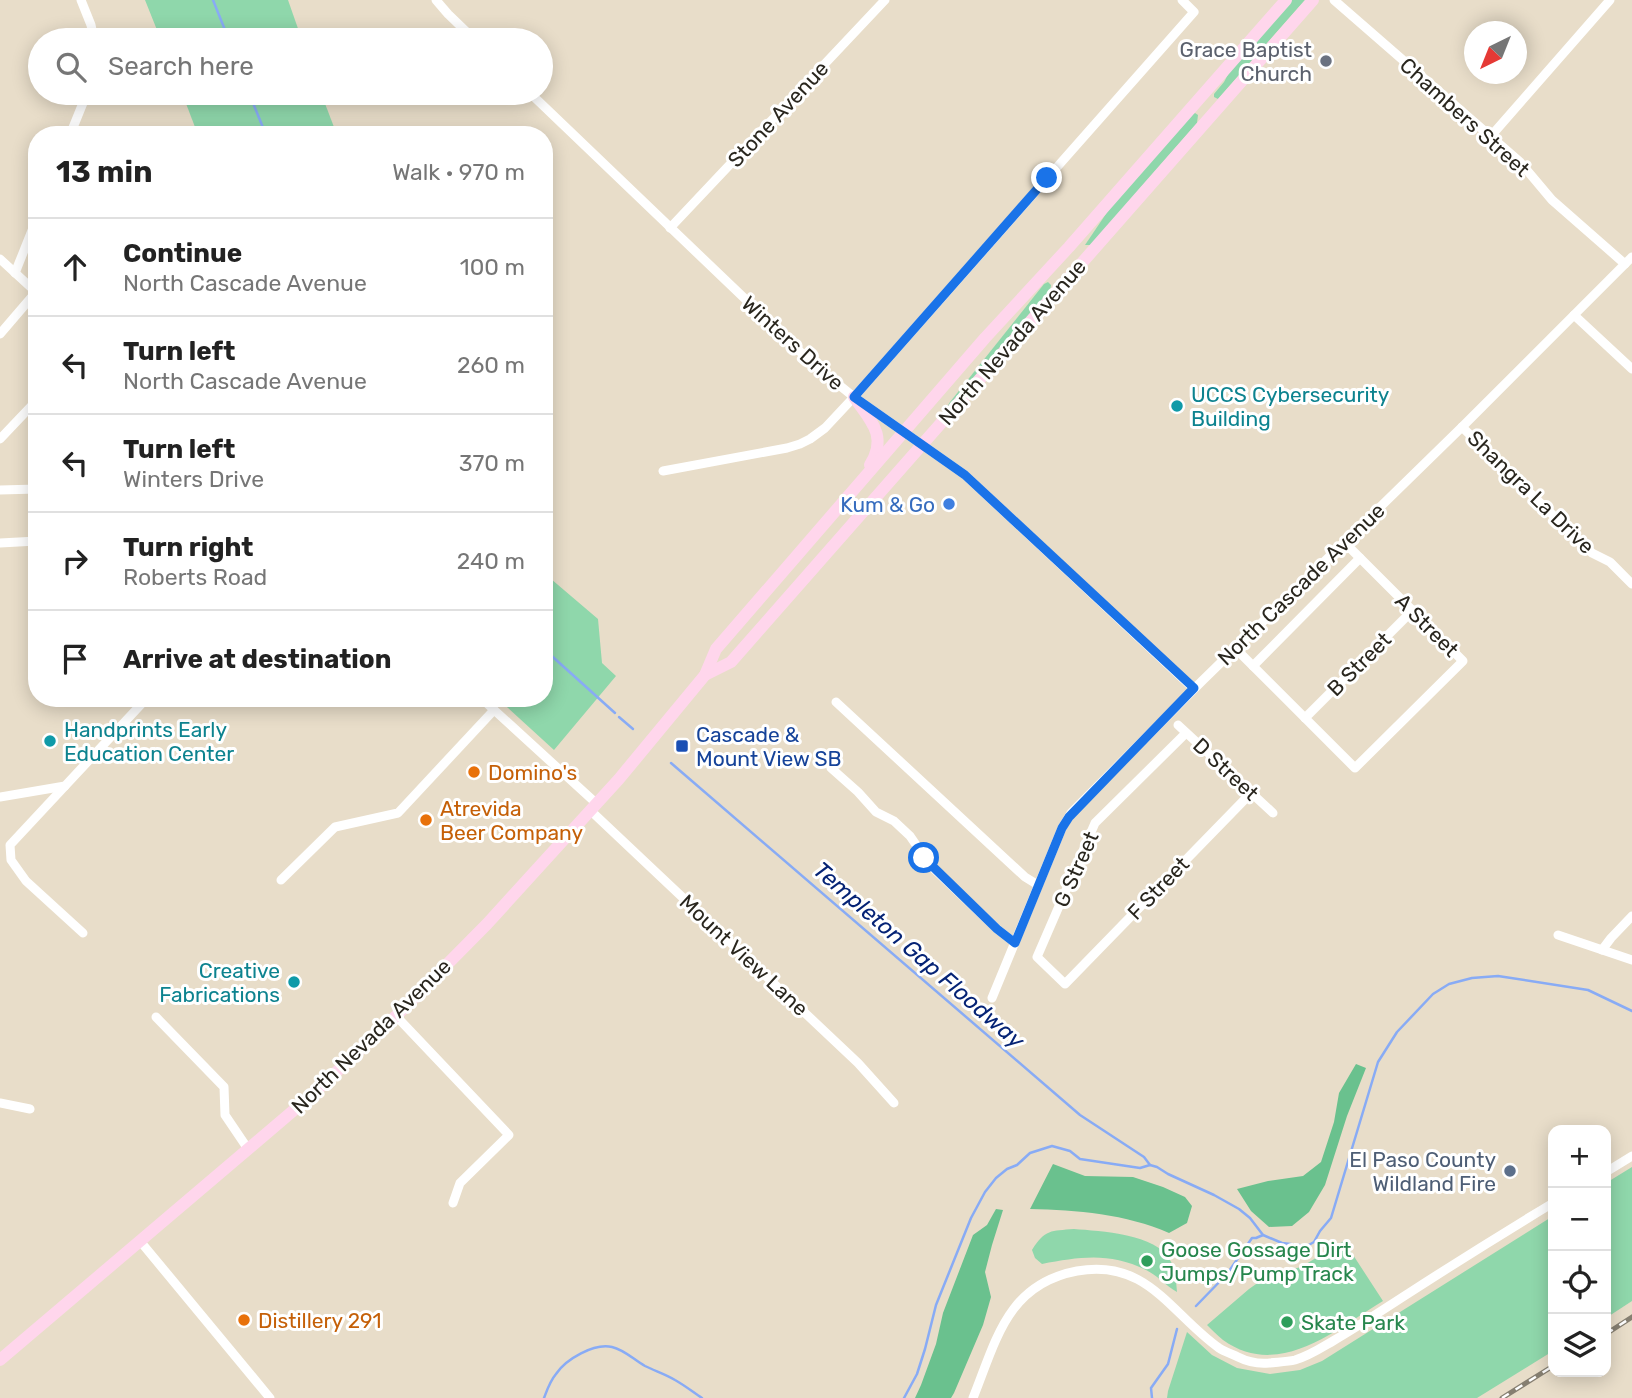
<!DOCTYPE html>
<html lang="en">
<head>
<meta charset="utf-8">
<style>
	body { margin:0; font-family:Rubik,sans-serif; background:#f6f6f6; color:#222 }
	.controls { position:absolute; right:21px; bottom:21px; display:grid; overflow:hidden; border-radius:14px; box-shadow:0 4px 18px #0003 }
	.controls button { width:63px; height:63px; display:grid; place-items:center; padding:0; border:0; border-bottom:2px solid #e0e0e0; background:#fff; color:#222; font:35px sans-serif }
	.compass { position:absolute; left:1464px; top:21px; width:63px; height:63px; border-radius:50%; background:#fff; box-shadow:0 4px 18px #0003; rotate:223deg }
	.stop { position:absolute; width:21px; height:21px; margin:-16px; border:5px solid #1a73e8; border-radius:50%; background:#fff }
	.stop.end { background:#1a73e8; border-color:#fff; box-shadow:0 2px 7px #0008 }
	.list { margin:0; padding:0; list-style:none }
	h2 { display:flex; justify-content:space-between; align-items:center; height:91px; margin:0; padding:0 28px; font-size:30px }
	h2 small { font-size:23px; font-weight:400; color:#767676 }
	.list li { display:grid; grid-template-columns:46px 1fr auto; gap:21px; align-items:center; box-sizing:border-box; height:98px; padding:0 28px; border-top:2px solid #e0e0e0 }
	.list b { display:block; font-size:26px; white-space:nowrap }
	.list p { margin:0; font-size:23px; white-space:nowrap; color:#767676 }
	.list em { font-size:23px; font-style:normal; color:#767676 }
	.icon { flex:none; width:38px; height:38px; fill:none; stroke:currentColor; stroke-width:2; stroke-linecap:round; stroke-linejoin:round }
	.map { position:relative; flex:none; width:1632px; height:1398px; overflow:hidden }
	.search { position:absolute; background:#fff; box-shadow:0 4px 18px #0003; left:28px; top:28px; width:525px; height:77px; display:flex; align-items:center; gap:18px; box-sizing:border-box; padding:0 24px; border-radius:38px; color:#767676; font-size:26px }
	.panel { position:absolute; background:#fff; box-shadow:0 4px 18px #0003; left:28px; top:126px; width:525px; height:581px; border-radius:28px }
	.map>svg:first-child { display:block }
	.green { fill:#8fd7ab }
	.forest { fill:#6ac18e }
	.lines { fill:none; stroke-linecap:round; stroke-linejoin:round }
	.stream { stroke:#88abf5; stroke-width:2.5 }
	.minor { stroke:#fff; stroke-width:9 }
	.major { stroke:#ffd6ec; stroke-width:12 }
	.rail-casing { stroke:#867f71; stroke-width:5 }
	.rail { stroke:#fff; stroke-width:2.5; stroke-dasharray:8; stroke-linecap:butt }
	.route { stroke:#1a73e8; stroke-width:9 }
	.worship-dot { fill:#6b7280; stroke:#fff; stroke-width:2.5 }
	.culture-dot { fill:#0f9aa8; stroke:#fff; stroke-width:2.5 }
	.shop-dot { fill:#3f7fe0; stroke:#fff; stroke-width:2.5 }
	.transit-dot { fill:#1a4fb4; stroke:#fff; stroke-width:2.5 }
	.food-dot { fill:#e8710a; stroke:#fff; stroke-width:2.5 }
	.service-dot { fill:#5c6f8a; stroke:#fff; stroke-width:2.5 }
	.leisure-dot { fill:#2e9e5b; stroke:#fff; stroke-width:2.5 }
	.labels { text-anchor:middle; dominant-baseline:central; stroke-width:6; stroke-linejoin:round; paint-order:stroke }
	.worship-label { font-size:21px; fill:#5b616d; stroke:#fff; text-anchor:end }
	.street-label { font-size:21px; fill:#29261e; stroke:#fff }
	.culture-label { font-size:21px; fill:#0d838f; stroke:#fff; text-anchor:start }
	.shop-label { font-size:21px; fill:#366cbe; stroke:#fff; text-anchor:end }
	.transit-label { font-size:21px; fill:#164399; stroke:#fff; text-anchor:start }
	.food-label { font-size:21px; fill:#c56008; stroke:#fff; text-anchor:start }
	.service-label { font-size:21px; fill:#4e5e75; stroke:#fff; text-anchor:end }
	.leisure-label { font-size:21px; fill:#27864d; stroke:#fff; text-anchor:start }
	.water-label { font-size:23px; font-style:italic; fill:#052375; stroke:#fff }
</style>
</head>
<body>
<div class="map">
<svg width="1632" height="1398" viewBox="0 0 1632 1398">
	<rect width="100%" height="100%" fill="#e8ddc9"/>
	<!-- green -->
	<g class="green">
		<path d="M145,0H288L302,40H161Z"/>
		<path d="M1292,0H1305L1218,99L1214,97V94L1224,82L1233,65Z"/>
		<path d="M182,93H321L337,135H198Z"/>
		<path d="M1195,113L1198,115L1197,123L1091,245H1085L1114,202L1191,115Z"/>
		<path d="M1048,282L1051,285L1050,292L944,412L950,402L1044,284Z"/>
		<path d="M544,573L598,619L602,663L616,676L554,750L497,698H544Z"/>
		<path d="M1632,1167V1301L1606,1318V1183Z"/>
		<path d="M1553,1216V1351L1477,1398H1167L1168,1391L1187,1332L1212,1355L1237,1368L1270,1374L1300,1370L1322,1361Z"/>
		<path d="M1074,1229C1100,1231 1157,1234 1170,1260C1176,1270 1176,1281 1177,1292C1166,1286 1157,1275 1146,1270C1109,1252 1080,1257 1042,1264L1035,1258L1032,1250C1045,1229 1051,1231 1074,1229Z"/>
		<path d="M1344,1241L1383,1301C1335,1330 1279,1380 1223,1340C1217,1335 1212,1330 1207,1325L1249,1289L1269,1275L1301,1267Z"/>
	</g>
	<!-- forest -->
	<g class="forest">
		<path d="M1356,1064L1366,1068L1347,1116L1325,1185L1309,1212L1292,1226L1269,1227L1251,1211L1237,1189L1268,1181L1303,1176L1321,1162L1334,1122L1339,1093Z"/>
		<path d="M1053,1164L1085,1176L1133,1177L1163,1187L1185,1197L1192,1206L1187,1223L1169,1233C1126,1214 1077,1210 1030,1209Z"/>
		<path d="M996,1209L1003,1210L992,1245L985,1272L991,1297L983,1325L954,1393L951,1398H915L921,1385L936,1344L943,1313L973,1235L987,1225Z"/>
	</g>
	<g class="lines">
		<!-- stream -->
		<g class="stream">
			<path d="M213,0L229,40"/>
			<path d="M249,93L266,135"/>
			<path d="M544,649L615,713"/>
			<path d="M619,717L633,729"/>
			<path d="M671,763L1080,1115L1144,1157L1150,1165"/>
			<path d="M1196,1306L1227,1274L1252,1238H1256L1263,1235"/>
			<path d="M544,1398C547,1390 550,1381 556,1374C566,1359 594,1343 612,1347C625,1350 634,1360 645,1366C655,1371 665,1374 675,1380C684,1385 693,1392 702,1398"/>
			<path d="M904,1398L917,1374L925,1349L936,1305L971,1218L985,1192L996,1178L1007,1169L1017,1165L1030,1153L1052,1146L1070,1151L1080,1159L1140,1168L1150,1165L1157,1167L1168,1174L1214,1195L1239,1209L1250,1218L1263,1235L1282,1243L1307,1246L1314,1242L1320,1231L1331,1218L1378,1062L1397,1032L1433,994L1449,984L1472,978L1498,976L1588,990L1632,1011"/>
			<path d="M1152,1398L1151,1388L1168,1364L1177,1329"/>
		</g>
		<!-- minor -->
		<g class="minor">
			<path d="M81,0L91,25L94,40"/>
			<path d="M436,0L448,14L475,40"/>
			<path d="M1334,0L1520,162L1552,200L1625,264"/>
			<path d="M530,93L813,364L854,397L965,475L1194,689"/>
			<path d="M70,135L87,93"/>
			<path d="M1491,136L1610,0"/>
			<path d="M670,228L885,0"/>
			<path d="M0,259L37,293"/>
			<path d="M15,273L37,218"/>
			<path d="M1574,315L1632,369"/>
			<path d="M0,334L36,292"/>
			<path d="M1462,427L1592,553L1610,562L1632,584"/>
			<path d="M0,439L37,400"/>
			<path d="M663,471L787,448L800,444L810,439L825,428L854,397L1194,12L1182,0"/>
			<path d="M0,490L37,489"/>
			<path d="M0,543L37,541"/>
			<path d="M1235,648L1355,768L1463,661L1344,542"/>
			<path d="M1253,666L1360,558"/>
			<path d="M481,698L597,804"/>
			<path d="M836,702L1025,877L1038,885"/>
			<path d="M1305,718L1413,610"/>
			<path d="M1178,725L1273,813"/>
			<path d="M1186,733L1095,823L1037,957L1065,984L1251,793"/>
			<path d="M831,768L858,792L876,812L894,821L910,836L930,865L997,929L1015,943"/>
			<path d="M65,786L10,845L11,860L26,881L83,933"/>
			<path d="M0,797L65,786L147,698"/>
			<path d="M591,811L858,1063L894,1103"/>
			<path d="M281,880L335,827L398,813L494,710"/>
			<path d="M1558,935L1632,960"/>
			<path d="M1602,950L1611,938L1632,916"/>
			<path d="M992,998L1062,828L1071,813L1202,681L1462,427L1632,257"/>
			<path d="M396,1016L509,1135L460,1183L453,1203"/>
			<path d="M156,1017L224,1087L225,1115L248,1149"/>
			<path d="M0,1103L30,1109"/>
			<path d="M1606,1172L1632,1156"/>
			<path d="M140,1241L270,1398"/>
			<path d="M973,1398C996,1341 1007,1284 1077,1271C1147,1258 1171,1314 1219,1348C1225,1352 1232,1354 1238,1357C1248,1362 1258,1364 1269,1363C1277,1362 1287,1362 1295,1360C1309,1356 1321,1348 1333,1341C1359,1326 1384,1309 1409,1293C1457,1262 1505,1232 1553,1203"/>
		</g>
		<!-- major -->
		<g class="major">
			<path d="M854,397C871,421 888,436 870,465"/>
			<path d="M705,675L731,662L1313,0"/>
			<path d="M0,1360L314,1093L396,1016L487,924L619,779L705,675L716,649L985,338L1069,247L1286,0"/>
		</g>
		<defs>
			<g id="rail">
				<path d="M1606,1334L1632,1317"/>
				<path d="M1502,1398L1553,1366"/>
			</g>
		</defs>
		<!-- rail casing -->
		<use href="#rail" class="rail-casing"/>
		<!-- rail -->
		<use href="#rail" class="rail"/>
	</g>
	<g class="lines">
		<!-- route -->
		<path class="route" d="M924,858L997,929L1015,943L1062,828L1069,817L1194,688L965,475L854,397L1047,178"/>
	</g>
	<!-- markers -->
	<circle class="worship-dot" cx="1326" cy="61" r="7"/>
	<g class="culture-dot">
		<circle cx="1177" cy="406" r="7"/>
		<circle cx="50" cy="741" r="7"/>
		<circle cx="294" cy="982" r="7"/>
	</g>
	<circle class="shop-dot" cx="949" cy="504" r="7"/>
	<rect class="transit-dot" x="675" y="739" width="14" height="14" rx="3.5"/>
	<g class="food-dot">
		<circle cx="474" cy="772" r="7"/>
		<circle cx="426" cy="820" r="7"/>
		<circle cx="244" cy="1320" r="7"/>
	</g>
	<circle class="service-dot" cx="1510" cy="1171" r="7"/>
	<g class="leisure-dot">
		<circle cx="1147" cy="1261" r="7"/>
		<circle cx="1287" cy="1322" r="7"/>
	</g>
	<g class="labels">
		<!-- worship labels -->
		<g class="worship-label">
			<text x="1312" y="49">Grace Baptist<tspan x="1312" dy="24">Church</tspan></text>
		</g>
		<!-- street labels -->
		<g class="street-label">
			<text transform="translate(778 114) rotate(-47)">Stone Avenue</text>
			<text transform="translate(1465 117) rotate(42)">Chambers Street</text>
			<text transform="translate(1012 342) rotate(-49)">North Nevada Avenue</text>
			<text transform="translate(793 343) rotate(42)">Winters Drive</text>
			<text transform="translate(1531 492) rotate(44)">Shangra La Drive</text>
			<text transform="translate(1301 584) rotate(-44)">North Cascade Avenue</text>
			<text transform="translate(1427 625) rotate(45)">A Street</text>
			<text transform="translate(1359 664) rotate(-45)">B Street</text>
			<text transform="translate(1226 769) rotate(43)">D Street</text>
			<text transform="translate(1076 869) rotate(-66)">G Street</text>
			<text transform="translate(1158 888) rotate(-46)">F Street</text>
			<text transform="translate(744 955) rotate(43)">Mount View Lane</text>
			<text transform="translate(371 1036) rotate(-44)">North Nevada Avenue</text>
		</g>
		<!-- culture labels -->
		<g class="culture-label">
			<text x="1191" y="394">UCCS Cybersecurity<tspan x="1191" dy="24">Building</tspan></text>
			<text x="64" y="729">Handprints Early<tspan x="64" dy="24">Education Center</tspan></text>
			<text x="280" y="970" text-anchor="end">Creative<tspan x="280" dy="24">Fabrications</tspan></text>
		</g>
		<!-- shop labels -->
		<g class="shop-label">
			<text x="935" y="504">Kum &amp; Go</text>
		</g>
		<!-- transit labels -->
		<g class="transit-label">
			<text x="696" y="734">Cascade &amp;<tspan x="696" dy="24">Mount View SB</tspan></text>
		</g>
		<!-- food labels -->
		<g class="food-label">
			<text x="488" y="772">Domino's</text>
			<text x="440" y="808">Atrevida<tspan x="440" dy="24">Beer Company</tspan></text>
			<text x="258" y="1320">Distillery 291</text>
		</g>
		<!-- service labels -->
		<g class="service-label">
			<text x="1496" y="1159">El Paso County<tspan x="1496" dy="24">Wildland Fire</tspan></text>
		</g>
		<!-- leisure labels -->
		<g class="leisure-label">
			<text x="1161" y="1249">Goose Gossage Dirt<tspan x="1161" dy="24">Jumps/Pump Track</tspan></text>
			<text x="1301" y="1322">Skate Park</text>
		</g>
		<!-- water labels -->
		<g class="water-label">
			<text transform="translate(919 955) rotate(41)">Templeton Gap Floodway</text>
		</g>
	</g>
</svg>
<div class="controls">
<button>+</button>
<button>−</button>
<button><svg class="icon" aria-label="locate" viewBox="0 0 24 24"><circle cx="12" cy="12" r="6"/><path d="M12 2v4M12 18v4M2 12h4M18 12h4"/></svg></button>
<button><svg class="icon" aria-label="layers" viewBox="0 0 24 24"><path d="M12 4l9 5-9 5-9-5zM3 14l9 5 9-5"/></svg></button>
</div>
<svg class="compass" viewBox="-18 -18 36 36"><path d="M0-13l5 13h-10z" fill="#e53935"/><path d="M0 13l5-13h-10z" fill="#767676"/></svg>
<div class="stop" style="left:924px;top:858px"></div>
<div class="stop end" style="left:1047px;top:178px"></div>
<div class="search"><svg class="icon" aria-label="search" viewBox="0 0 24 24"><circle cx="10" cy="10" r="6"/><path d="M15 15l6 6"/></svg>Search here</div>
<section class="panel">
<h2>13 min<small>Walk · 970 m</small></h2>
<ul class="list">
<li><svg class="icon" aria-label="ahead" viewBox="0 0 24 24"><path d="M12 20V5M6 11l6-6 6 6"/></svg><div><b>Continue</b><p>North Cascade Avenue</p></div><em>100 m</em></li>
<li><svg class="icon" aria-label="left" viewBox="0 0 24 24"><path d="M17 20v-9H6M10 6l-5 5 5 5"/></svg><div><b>Turn left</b><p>North Cascade Avenue</p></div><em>260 m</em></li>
<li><svg class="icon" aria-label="left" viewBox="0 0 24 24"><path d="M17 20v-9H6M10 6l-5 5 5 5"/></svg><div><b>Turn left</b><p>Winters Drive</p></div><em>370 m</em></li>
<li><svg class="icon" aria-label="right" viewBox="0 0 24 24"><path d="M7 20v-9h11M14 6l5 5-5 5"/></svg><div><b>Turn right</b><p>Roberts Road</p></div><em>240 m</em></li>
<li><svg class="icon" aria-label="arrive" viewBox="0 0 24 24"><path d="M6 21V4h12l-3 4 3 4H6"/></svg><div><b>Arrive at destination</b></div></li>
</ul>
</section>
</div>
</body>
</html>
